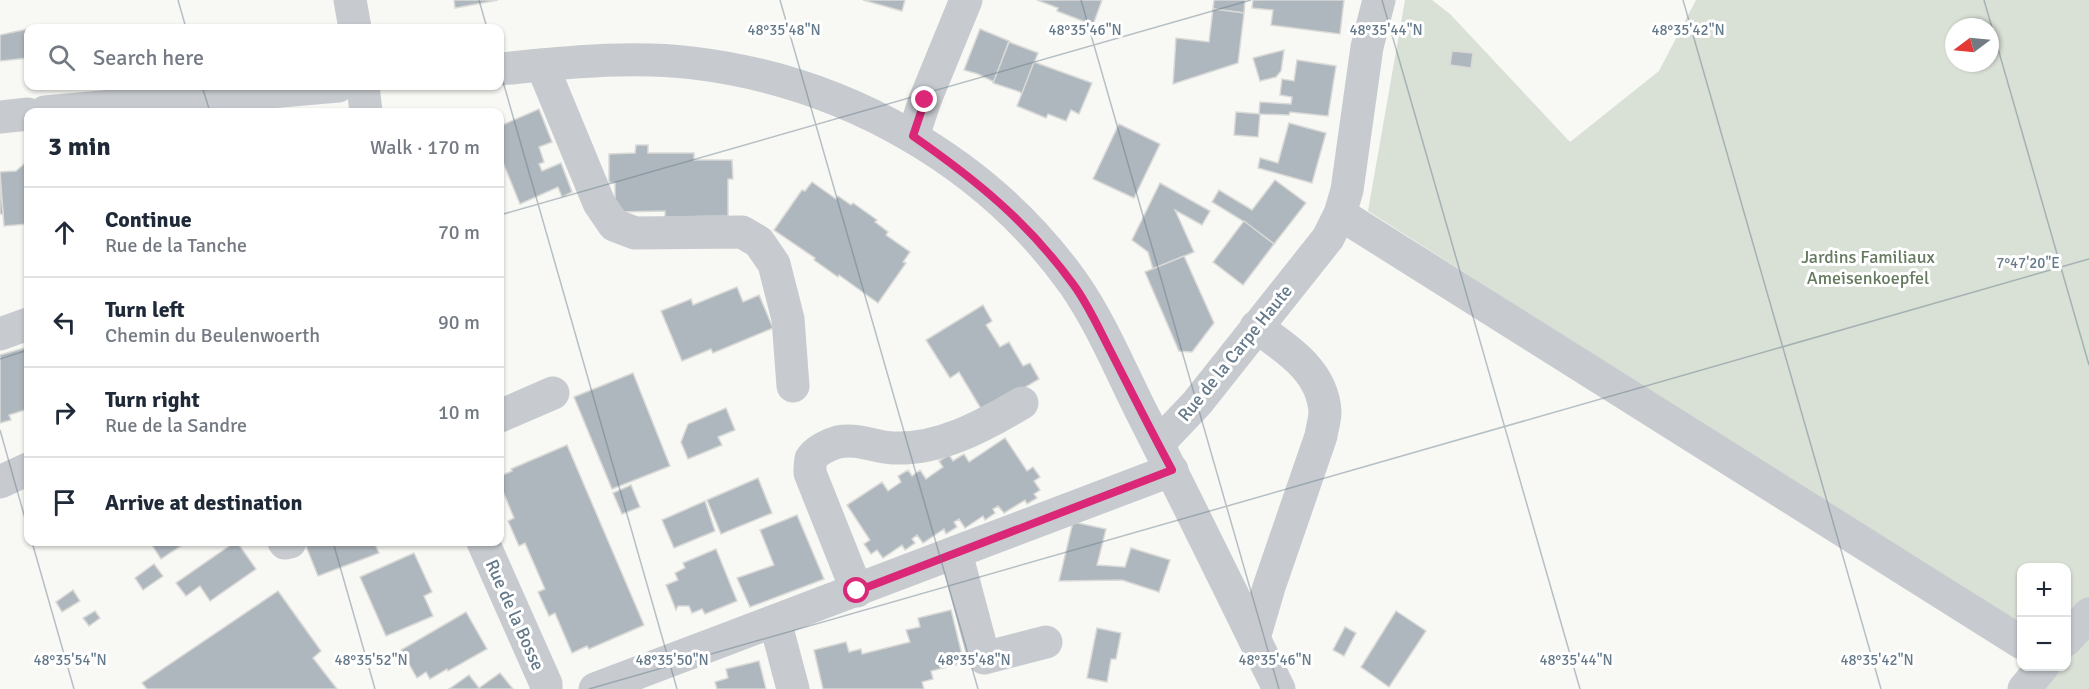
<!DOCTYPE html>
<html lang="en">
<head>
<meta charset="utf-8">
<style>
	body { margin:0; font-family:Signika,sans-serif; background:#f6f6f7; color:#1f2937 }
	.controls { position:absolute; right:18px; bottom:18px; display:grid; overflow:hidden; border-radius:12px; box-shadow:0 2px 4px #0004 }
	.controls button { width:54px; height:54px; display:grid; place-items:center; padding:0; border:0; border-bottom:2px solid #e0e1e3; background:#fff; color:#1f2937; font:30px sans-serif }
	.compass { position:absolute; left:1945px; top:18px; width:54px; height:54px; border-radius:50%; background:#fff; box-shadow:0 2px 4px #0004; rotate:254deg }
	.stop { position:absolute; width:18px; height:18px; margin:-14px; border:4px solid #db2777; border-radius:50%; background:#fff }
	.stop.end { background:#db2777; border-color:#fff; box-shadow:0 2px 6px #0008 }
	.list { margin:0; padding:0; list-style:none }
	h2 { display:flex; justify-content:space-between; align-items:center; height:78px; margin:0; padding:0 24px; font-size:26px }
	h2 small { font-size:20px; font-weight:400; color:#747a83 }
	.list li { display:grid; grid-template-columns:39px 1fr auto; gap:18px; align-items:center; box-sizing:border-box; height:90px; padding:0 24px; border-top:2px solid #e0e1e3 }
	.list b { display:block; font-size:22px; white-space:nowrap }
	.list p { margin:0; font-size:20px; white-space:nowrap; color:#747a83 }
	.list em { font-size:20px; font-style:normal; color:#747a83 }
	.icon { flex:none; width:33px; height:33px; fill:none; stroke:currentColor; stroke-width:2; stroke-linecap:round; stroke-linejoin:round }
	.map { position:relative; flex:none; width:2089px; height:689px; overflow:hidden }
	.search { position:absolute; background:#fff; box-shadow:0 2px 4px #0004; left:24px; top:24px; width:480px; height:66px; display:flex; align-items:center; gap:15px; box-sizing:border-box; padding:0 21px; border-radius:12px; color:#747a83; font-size:22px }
	.panel { position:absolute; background:#fff; box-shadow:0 2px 4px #0004; left:24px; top:108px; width:480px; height:438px; border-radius:12px }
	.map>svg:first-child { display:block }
	.green { fill:#d9e0d5; fill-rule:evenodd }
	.building { fill:#aeb7bd; stroke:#d9d9d7; stroke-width:1.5 }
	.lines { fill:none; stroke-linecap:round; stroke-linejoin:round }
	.minor { stroke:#c7cbcf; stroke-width:33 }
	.route { stroke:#db2777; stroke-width:8 }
	.ticks { fill:none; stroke:#647989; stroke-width:1.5; stroke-opacity:0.45 }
	.labels { text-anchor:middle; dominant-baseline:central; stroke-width:6; stroke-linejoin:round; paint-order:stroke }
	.park-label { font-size:18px; fill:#657a5f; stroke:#fff }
	.street-label { font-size:18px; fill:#647989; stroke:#fff }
	.ticks-label { font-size:15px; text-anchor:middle; fill:#647989; stroke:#fff; stroke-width:6; stroke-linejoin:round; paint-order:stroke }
</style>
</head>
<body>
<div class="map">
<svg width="2089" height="689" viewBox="0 0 2089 689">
	<rect width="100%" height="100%" fill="#f8f8f4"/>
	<!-- green -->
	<path class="green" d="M1405,0H1432L1450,14L1570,142L1659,71L1696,0H2089V689H2036L2056,667L2066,666V568H2022L2021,628L1368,211ZM1954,27H1990V63H1954Z"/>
	<!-- building -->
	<g class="building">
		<path d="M454,0H498L455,8Z"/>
		<path d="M863,0H905L902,11Z"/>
		<path d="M1037,0H1102L1093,25L1057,11L1058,8Z"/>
		<path d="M1214,0H1245L1244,13L1213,9Z"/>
		<path d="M1253,0H1344L1340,34L1271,25L1273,10L1252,8Z"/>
		<path d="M1213,9L1244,13L1238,63L1173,84L1176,38L1209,42Z"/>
		<path d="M28,29V58L0,61V35Z"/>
		<path d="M980,29L1009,41L994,82L978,74L964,70Z"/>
		<path d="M1009,42L1038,53L1022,94L1020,92L993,83Z"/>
		<path d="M1284,50L1281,71L1276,77L1260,81L1253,58Z"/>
		<path d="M1452,51L1473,53L1471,68L1450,65Z"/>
		<path d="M1297,60L1336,66L1328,116L1290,112L1289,115L1259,114L1260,102L1291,104L1292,97L1280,95L1282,79L1294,81Z"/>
		<path d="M1034,62L1092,83L1079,114L1071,110L1066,121L1048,114L1046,118L1017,106Z"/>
		<path d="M539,109L552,142L539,147L544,162L539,164L542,171L561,163L572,192L562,197L558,187L520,204L500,155V126Z"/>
		<path d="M1236,112L1260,114L1258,137L1234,135Z"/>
		<path d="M1289,123L1326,133L1312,183L1258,168L1260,158L1278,163Z"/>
		<path d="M1119,124L1160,144L1134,198L1093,179Z"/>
		<path d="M636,145H648V153H694V160H732L733,179H728V216L665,217V211L615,212V183L609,182V154L635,153Z"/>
		<path d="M24,164H28V224L4,226L0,172L16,171Z"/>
		<path d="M1275,180L1306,203L1274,244L1240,219L1212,202L1219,190L1252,210Z"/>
		<path d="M812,182L836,199L838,196L851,205L853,203L877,220L875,222L888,232L886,235L910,252L903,262L906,263L878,303L839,275L838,277L814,260L815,258L774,230L802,190L805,191Z"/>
		<path d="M0,183L3,214H0Z"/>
		<path d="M1160,183L1210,211L1202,225L1175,210L1194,252L1153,269L1148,252L1132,240Z"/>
		<path d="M1244,221L1274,244L1243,285L1213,262Z"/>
		<path d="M1184,256L1214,323L1192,352L1179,351L1145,272Z"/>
		<path d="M737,287L743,302L759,295L773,328L713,353L711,349L682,361L661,311L691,299L693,305Z"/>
		<path d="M983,305L992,321L986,325L1000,347L1009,342L1023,366L1030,363L1039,379L983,412L959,372L950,378L926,340Z"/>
		<path d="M28,347V409L9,415L11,420L0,423V355Z"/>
		<path d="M633,373L670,466L612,489L574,397Z"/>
		<path d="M726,408L735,430L718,437L722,445L688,459L681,442L688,424Z"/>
		<path d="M1005,438L1027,471L1033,467L1040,477L1034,481L1040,490L1034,494L1037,498L1027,504L1025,500L1004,513L998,506L993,509L995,513L985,520L983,516L965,528L959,519L954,522L957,527L946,534L944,529L923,543L917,535L912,539L915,543L905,550L902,545L883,558L877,550L871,554L864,544L870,540L847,505L882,482L888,491L901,482L898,476L908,470L912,476L920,470L926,479L943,467L939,461L949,455L953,461L964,454L969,462Z"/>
		<path d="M567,445L644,625L589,649L587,646L572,653L555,613L549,616L538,592L545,589L525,543L519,546L508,521L514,518L500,484V476L512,471L511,469Z"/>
		<path d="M758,478L772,513L721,534L707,500Z"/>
		<path d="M631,485L640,507L622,514L613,493Z"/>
		<path d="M705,501L715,531L674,548L662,520Z"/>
		<path d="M797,515L824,579L750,607L737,578L774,565L760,530Z"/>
		<path d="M1073,522L1106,529L1097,565L1125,567L1131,548L1170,560L1159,592L1122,580L1059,581Z"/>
		<path d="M150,542H187L161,559Z"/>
		<path d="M235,542H237L256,569L210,601L200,586L186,596L176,583Z"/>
		<path d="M318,542H374L379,553L318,576L306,546Z"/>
		<path d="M716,549L737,601L705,614L702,609L692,613L689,606H678L676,610L666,585L678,580L675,573L685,568L683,563Z"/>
		<path d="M414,553L432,592L424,596L433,616L386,636L360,577Z"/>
		<path d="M154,564L163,576L143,590L135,578Z"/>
		<path d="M73,590L80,601L62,612L56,602Z"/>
		<path d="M278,591L321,651L313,658L337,689H147L142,683Z"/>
		<path d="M951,610L964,663L931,671L933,679L922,682L924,689H823L814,650L846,642L849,652L861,649L862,654L910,642L906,630L920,627L918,618Z"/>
		<path d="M95,611L100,618L89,626L83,618Z"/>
		<path d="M1396,611L1426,631L1389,687L1361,667Z"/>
		<path d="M466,612L487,649L448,671L447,669L430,679L426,672L417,678L401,650Z"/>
		<path d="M1345,627L1356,633L1344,656L1333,650Z"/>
		<path d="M1097,628L1121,633L1116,659H1111L1107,682L1087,678Z"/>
		<path d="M759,661L766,689H717L715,682L728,678L726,669Z"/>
		<path d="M500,673L513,689H449L469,675L479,688Z"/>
	</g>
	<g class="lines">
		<!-- minor -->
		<g class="minor">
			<path d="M350,0L355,28"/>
			<path d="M542,65L599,203L614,225L635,233L742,232L759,242L774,264L788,319L793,386"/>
			<path d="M500,69C563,63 629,55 693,63C843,81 986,160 1074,284C1101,323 1120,369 1141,411C1188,503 1233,596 1279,689"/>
			<path d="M363,86L366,112"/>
			<path d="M45,112L338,86"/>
			<path d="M0,117L28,114"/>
			<path d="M913,136L925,100L966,0"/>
			<path d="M1340,214L2022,643"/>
			<path d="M0,334L28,324"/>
			<path d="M500,416L553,393"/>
			<path d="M1158,444L1197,403L1328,238L1340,214L1347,190L1367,47L1379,0"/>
			<path d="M0,482L28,469"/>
			<path d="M284,542L285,543L290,542"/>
			<path d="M483,542L546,684V689"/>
			<path d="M956,553L984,658L1046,642"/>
			<path d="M857,591L810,473C810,469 810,462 811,459C815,451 830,444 838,442C858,438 874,447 893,448C940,450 983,426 1022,403"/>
			<path d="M775,621L793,689"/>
			<path d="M1254,638L1269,587L1321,436C1322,428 1325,420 1325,412C1323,371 1286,348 1256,327"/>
			<path d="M2066,640L2089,614"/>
			<path d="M595,689L1172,470"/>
			<path d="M2024,689L2043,666"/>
		</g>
	</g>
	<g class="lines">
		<!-- route -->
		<path class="route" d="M857,591L1172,470C1151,431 1131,391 1111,352C1099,329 1088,304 1073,284C1027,221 976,180 913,136L925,100"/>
	</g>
	<!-- ticks -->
	<path class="ticks" d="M178,0L186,28M479,0L487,28M780,0L978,689M1081,0L1279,689M1382,0L1580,689M1683,0L1881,689M1984,0L2089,365M500,71L677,689M202,86L210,112M500,215L1251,0M0,359L28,350M0,430L28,529M32,542L74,689M333,542L375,689M589,689L2089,259"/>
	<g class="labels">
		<!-- park labels -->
		<g class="park-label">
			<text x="1868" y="257">Jardins Familiaux<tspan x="1868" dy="21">Ameisenkoepfel</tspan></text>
		</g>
		<!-- street labels -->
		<g class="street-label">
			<text transform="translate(1235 353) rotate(-51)">Rue de la Carpe Haute</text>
			<text transform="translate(515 615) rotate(66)">Rue de la Bosse</text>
		</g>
	</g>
	<g class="ticks-label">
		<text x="784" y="35">48°35'48"N</text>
		<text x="1085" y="35">48°35'46"N</text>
		<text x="1386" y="35">48°35'44"N</text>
		<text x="1688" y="35">48°35'42"N</text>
		<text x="2028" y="268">7°47'20"E</text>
		<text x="371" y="665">48°35'52"N</text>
		<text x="672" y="665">48°35'50"N</text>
		<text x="1877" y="665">48°35'42"N</text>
		<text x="70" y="665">48°35'54"N</text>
		<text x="974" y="665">48°35'48"N</text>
		<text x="1275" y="665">48°35'46"N</text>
		<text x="1576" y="665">48°35'44"N</text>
	</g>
</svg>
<div class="controls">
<button>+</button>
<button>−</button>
</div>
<svg class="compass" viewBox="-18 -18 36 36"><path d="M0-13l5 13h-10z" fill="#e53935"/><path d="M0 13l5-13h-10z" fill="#747a83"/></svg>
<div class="stop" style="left:857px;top:591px"></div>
<div class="stop end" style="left:925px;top:100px"></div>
<div class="search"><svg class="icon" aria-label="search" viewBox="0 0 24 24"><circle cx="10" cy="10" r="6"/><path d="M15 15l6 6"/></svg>Search here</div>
<section class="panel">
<h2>3 min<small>Walk · 170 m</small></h2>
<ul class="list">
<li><svg class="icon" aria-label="ahead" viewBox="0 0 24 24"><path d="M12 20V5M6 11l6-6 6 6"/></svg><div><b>Continue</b><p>Rue de la Tanche</p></div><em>70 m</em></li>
<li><svg class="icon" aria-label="left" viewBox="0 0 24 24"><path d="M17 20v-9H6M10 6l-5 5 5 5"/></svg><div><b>Turn left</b><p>Chemin du Beulenwoerth</p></div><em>90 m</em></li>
<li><svg class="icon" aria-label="right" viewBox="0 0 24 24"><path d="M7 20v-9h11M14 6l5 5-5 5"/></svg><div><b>Turn right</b><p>Rue de la Sandre</p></div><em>10 m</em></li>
<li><svg class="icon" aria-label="arrive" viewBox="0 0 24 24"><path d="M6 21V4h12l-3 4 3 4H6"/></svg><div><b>Arrive at destination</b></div></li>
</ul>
</section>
</div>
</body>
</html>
